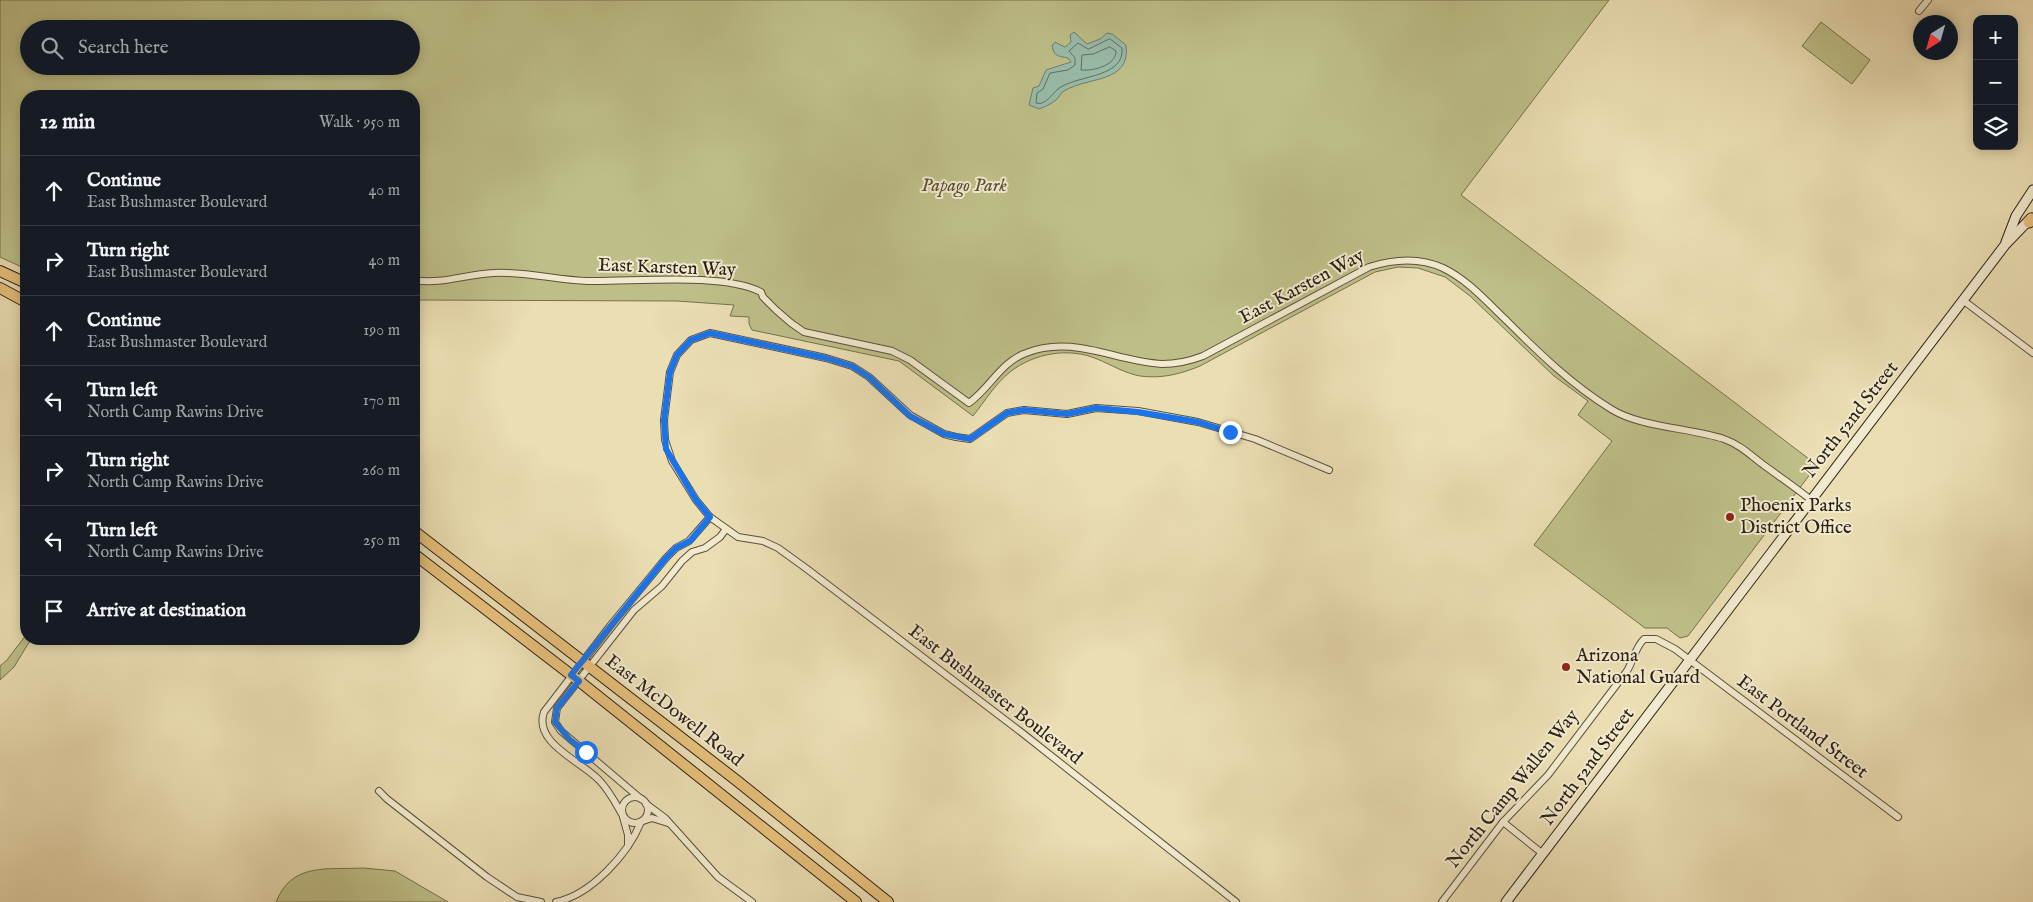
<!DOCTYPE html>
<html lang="en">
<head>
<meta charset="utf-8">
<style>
	body { margin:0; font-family:"IM FELL English",serif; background:#20242c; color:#f1f3f6 }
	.controls { position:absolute; right:15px; top:15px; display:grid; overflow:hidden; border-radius:10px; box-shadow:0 2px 12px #0003 }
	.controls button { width:45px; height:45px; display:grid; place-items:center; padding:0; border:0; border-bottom:1px solid #363941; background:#171b24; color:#f1f3f6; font:25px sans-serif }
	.compass { position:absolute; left:1913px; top:15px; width:45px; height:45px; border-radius:50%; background:#171b24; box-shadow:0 2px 12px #0003; rotate:217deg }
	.stop { position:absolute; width:15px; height:15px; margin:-11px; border:4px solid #1a73e8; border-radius:50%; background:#fff }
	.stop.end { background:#1a73e8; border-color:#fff; box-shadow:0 1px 5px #0008 }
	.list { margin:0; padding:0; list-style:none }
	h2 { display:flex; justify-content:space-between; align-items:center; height:65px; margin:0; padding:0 20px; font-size:21px }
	h2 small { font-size:16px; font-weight:400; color:#9ea1a6 }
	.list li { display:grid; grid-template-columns:32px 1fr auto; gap:15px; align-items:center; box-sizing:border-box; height:70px; padding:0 20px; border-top:1px solid #363941 }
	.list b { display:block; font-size:19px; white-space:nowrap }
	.list p { margin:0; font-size:16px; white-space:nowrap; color:#9ea1a6 }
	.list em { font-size:16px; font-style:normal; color:#9ea1a6 }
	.icon { flex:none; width:28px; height:28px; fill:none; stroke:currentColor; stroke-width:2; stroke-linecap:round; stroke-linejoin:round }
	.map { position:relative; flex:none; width:2033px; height:902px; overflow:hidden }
	.search { position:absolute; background:#171b24; box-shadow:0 2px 12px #0003; left:20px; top:20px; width:400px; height:55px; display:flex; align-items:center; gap:12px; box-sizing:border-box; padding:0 18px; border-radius:28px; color:#9ea1a6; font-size:19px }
	.panel { position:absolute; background:#171b24; box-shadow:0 2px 12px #0003; left:20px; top:90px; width:400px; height:555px; border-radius:20px }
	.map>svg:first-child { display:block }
	.green { fill:#bebf88; stroke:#757050; fill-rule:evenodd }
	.water { fill:#98bcaa; stroke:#6d7e6f }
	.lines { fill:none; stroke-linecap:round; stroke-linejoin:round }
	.shore { stroke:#626e60; stroke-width:1 }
	.street-casing { stroke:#5c503e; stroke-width:8 }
	.secondary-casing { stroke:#2c2117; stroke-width:11 }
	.primary-casing { stroke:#2c2117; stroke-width:12 }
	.highway-casing { stroke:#2c2117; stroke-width:13 }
	.street { stroke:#f2eace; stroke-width:6 }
	.secondary { stroke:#f2eace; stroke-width:9 }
	.primary { stroke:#e6bf7a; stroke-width:10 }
	.highway { stroke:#e6bf7a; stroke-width:11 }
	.route { stroke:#1a73e8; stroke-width:6 }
	.poi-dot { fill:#8f2418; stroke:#f2eace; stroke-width:2 }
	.labels { text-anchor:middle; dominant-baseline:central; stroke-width:4; stroke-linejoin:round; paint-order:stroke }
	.park-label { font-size:19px; font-style:italic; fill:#585039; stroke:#f2eace }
	.street-label { font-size:19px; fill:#2c2117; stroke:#f2eace }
	.poi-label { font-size:19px; fill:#2c2117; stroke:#f2eace; text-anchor:start }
</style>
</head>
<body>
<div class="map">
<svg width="2033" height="902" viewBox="0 0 2033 902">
	<rect width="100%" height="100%" fill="#ebdeb3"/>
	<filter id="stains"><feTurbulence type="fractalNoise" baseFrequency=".004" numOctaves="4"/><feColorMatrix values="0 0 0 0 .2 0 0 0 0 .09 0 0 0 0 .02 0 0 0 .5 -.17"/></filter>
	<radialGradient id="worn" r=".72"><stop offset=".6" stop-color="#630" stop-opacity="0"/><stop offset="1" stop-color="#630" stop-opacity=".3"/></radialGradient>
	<!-- green -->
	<g class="green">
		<path d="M0,0H1609L1461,195L1817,465L1688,636L1680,638L1667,628H1645L1534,545L1612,441L1578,415L1588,401L1554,376L1470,296L1445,277L1418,268L1398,267L1375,272L1200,366C1181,374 1161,379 1140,376C1124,373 1112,365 1097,359C1069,347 1034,353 1010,372C995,384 985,401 973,416L899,361L752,330L749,324V317L730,316L734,305L677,301L414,300V96H26V269L0,257ZM29,29H411V66H29Z"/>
		<path d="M1821,22L1870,60L1852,84L1802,46Z"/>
		<path d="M26,635V639H31L14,667L0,680V666L7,660Z"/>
		<path d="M363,868L395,871L448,902H276C292,862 327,870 363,868Z"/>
	</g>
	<!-- water -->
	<path class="water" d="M1074,32L1087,44L1100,39L1107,33L1112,34L1126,45C1131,84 1088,76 1064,91C1060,93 1059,98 1056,100C1051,104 1045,107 1039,109L1029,105L1033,88L1039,86L1046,70L1071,62L1068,58C1059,56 1054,57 1052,46L1055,42L1065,47L1071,42L1070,35Z"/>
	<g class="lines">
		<!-- shore -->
		<g class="shore">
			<path d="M1110,39L1122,48C1125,77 1080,75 1061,87C1053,91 1047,106 1036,103L1037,93L1043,89L1050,73L1068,70L1075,65V58L1069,51L1078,43L1088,49Z"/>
			<path d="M1110,47L1116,51C1116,66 1093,71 1081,70L1082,55L1093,54Z"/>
		</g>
		<defs>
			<g id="street">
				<path d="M1919,11L1928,0"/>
				<path d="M414,280C440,285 467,274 493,273C524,271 556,280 588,281C634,282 721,272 761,292L763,297L776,310L791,323L804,332L892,351L910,360L969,403C990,388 1001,362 1026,353C1073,334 1116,362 1162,364C1176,364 1190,361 1203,356L1369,267C1394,259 1419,257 1443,268C1468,280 1487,302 1507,321C1539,353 1572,385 1611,409C1639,427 1691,428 1724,439C1741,445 1751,456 1765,466C1780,477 1796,488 1811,500"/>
				<path d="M1964,301L2033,353"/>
				<path d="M379,791L387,799L487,877L517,897L541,902"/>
				<circle cx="635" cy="810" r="13"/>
				<path d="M641,799L561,731L555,722L557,708L634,610L662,586L682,561L692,552L705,548L720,537L726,529"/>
				<path d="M646,804L665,818L718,877L752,902"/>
				<path d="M623,816C616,804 609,790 599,780C581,761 533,743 544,712L610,626L666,558L676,548L689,541L710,517"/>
				<path d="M623,817L628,835V845"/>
				<path d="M643,821L652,818L668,823"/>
				<path d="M1503,822L1543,854"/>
				<path d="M556,902C591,895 628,854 641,822"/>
				<path d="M1236,902L1021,732L807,569L778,548L763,541L738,537L710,517L696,500L672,461L665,440L664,420L670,372L677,355L691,340L710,333L826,358L852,366L869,377L910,415L944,434L956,437L970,439L1007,413L1024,410L1067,414L1096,408L1138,411L1198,422L1255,439L1329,470"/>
				<path d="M1442,902L1503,822L1548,775L1627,671C1634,659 1635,648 1644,639H1656L1675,649L1898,817"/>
			</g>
			<g id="secondary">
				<path d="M2006,242L2016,216L2033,190"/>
				<path d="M1506,902L2005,245L2031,218"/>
			</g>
			<g id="primary">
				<path d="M0,271L26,283"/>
				<path d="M0,288L26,302"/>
				<path d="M414,531L736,780L888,902"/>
				<path d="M414,554L579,681L856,902"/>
			</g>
			<path id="highway" d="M2029,222L2033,219"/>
		</defs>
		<!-- street casing -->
		<use href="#street" class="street-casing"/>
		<!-- secondary casing -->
		<use href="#secondary" class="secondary-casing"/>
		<!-- primary casing -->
		<use href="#primary" class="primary-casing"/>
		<!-- highway casing -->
		<use href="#highway" class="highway-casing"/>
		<!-- street -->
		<use href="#street" class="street"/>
		<!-- secondary -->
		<use href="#secondary" class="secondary"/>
		<!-- primary -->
		<use href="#primary" class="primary"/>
		<!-- highway -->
		<use href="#highway" class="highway"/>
	</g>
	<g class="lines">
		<!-- route -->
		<path class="route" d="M586,752L570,740L555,722L557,708L579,681L571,675L666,558L676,548L690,541L710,517L696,500L666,449L664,420L670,372L677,355L691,340L710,333L826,358L852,366L869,377L910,416L944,434L970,439L1007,413L1024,410L1067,414L1096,408L1138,412L1198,422L1230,432"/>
	</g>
	<!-- markers -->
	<g class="poi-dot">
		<circle cx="1730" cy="517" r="5"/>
		<circle cx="1566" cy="667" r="5"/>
	</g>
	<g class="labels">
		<!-- park labels -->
		<g class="park-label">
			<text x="964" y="186">Papago Park</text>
		</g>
		<!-- street labels -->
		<g class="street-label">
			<text transform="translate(667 268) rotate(2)">East Karsten Way</text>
			<text transform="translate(1302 287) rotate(-28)">East Karsten Way</text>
			<text transform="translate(1851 420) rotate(-52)">North 52nd Street</text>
			<text transform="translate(995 695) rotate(38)">East Bushmaster Boulevard</text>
			<text transform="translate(674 711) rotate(38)">East McDowell Road</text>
			<text transform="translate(1802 727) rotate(37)">East Portland Street</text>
			<text transform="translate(1588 767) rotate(-53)">North 52nd Street</text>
			<text transform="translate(1513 789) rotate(-51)">North Camp Wallen Way</text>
		</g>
		<!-- poi labels -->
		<g class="poi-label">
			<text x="1740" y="506">Phoenix Parks<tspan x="1740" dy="22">District Office</tspan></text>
			<text x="1576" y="656">Arizona<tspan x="1576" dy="22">National Guard</tspan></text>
		</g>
	</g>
	<rect width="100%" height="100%" filter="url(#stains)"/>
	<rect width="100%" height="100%" fill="url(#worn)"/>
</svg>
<div class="controls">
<button>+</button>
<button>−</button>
<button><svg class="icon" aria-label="layers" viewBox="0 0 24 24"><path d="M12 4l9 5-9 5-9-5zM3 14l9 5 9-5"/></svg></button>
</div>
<svg class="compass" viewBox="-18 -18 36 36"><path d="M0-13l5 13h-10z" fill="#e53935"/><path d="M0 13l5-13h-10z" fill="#9ea1a6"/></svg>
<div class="stop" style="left:586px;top:752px"></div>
<div class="stop end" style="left:1230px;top:432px"></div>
<div class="search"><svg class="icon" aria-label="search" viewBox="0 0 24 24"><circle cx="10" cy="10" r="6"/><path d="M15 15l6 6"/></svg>Search here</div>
<section class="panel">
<h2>12 min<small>Walk · 950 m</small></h2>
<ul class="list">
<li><svg class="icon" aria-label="ahead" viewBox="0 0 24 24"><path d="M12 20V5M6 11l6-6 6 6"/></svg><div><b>Continue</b><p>East Bushmaster Boulevard</p></div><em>40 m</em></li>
<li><svg class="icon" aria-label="right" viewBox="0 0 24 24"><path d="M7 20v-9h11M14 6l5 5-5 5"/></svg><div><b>Turn right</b><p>East Bushmaster Boulevard</p></div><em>40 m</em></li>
<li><svg class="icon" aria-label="ahead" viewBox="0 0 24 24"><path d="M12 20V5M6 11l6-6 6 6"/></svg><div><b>Continue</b><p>East Bushmaster Boulevard</p></div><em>190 m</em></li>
<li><svg class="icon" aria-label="left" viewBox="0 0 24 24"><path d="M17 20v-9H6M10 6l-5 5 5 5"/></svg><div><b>Turn left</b><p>North Camp Rawins Drive</p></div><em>170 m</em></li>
<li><svg class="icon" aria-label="right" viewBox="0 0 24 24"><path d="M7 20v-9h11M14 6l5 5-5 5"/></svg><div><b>Turn right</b><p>North Camp Rawins Drive</p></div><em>260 m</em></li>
<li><svg class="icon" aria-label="left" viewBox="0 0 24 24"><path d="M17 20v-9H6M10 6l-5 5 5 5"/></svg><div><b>Turn left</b><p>North Camp Rawins Drive</p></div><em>250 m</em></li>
<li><svg class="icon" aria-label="arrive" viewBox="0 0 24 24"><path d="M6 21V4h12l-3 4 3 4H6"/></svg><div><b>Arrive at destination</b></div></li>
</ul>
</section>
</div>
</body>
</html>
